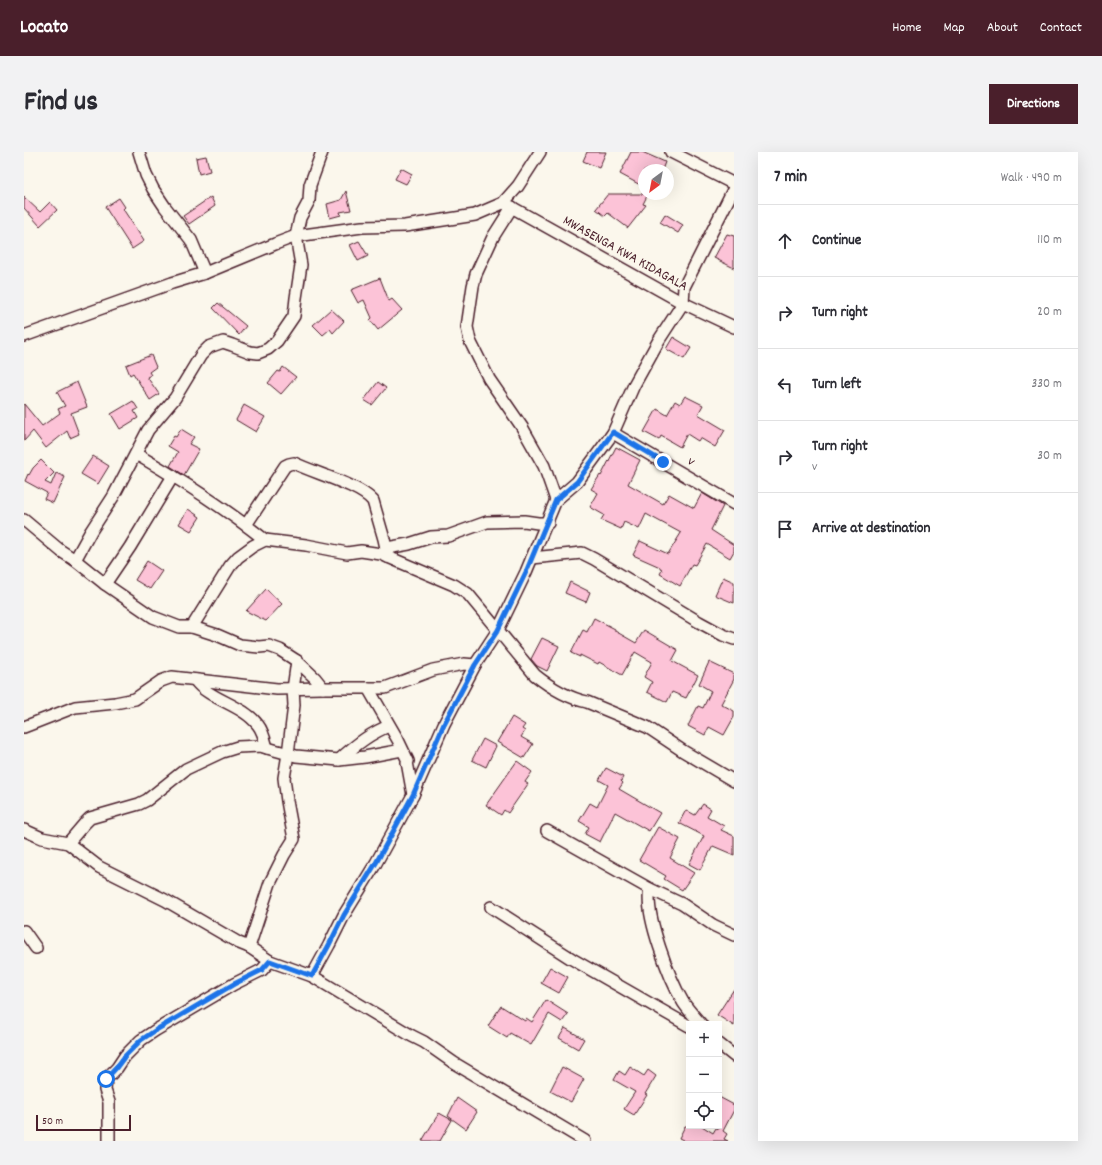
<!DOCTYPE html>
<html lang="en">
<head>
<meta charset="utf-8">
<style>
	body { margin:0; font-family:Dekko,sans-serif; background:#f2f2f3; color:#2b2b33 }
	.controls { position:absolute; right:12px; bottom:12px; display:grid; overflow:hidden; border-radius:0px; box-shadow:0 4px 16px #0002 }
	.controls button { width:36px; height:36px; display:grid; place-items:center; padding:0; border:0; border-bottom:1px solid #e1e1e2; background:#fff; color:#2b2b33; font:20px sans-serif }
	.compass { position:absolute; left:614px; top:12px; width:36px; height:36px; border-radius:50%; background:#fff; box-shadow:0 4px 16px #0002; rotate:212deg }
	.scale { position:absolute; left:12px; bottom:10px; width:95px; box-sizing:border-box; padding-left:4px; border:2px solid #4a1f2b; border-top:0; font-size:11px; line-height:14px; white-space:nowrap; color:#4a1f2b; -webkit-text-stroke:3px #fbf7ec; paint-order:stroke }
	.stop { position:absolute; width:12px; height:12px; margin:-9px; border:3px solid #1a73e8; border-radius:50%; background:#fff }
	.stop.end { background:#1a73e8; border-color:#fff; box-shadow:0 1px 4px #0008 }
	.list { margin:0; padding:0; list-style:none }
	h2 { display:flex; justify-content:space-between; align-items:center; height:52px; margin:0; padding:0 16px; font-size:17px }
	h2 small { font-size:13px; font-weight:400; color:#7c7c81 }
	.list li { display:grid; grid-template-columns:26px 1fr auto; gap:12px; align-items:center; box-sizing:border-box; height:72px; padding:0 16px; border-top:1px solid #e1e1e2 }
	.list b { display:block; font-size:15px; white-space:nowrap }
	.list p { margin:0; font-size:13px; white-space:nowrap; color:#7c7c81 }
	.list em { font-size:13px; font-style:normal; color:#7c7c81 }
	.icon { flex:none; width:22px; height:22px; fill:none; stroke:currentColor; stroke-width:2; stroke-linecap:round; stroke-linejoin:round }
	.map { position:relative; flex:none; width:710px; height:989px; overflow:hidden; border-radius:0px }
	header { display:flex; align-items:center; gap:24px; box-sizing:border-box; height:56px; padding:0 20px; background:#4a1f2b; color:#fff }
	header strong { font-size:19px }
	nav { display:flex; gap:22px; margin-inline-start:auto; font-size:14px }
	.intro { display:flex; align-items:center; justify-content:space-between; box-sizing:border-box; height:96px; padding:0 24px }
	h1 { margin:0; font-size:28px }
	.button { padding:10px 18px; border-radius:0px; background:#4a1f2b; color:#fff; font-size:14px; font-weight:700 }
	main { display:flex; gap:24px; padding:0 24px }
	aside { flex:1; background:#fff; border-radius:0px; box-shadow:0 4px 16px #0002 }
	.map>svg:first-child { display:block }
	.building { fill:#fcc3d7; stroke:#4a1f2b }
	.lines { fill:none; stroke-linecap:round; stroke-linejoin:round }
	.minor-casing { stroke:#4a1f2b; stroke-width:14 }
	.minor { stroke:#fbf7ec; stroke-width:11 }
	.route { stroke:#1a73e8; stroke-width:5 }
	.labels { text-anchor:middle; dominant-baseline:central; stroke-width:4; stroke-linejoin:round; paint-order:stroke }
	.street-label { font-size:14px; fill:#4a1f2b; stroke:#fbf7ec }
</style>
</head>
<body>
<header>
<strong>Locato</strong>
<nav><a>Home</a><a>Map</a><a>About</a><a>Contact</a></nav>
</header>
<div class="intro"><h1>Find us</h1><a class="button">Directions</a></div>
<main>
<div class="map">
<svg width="710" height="989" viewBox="0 0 710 989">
	<rect width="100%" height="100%" fill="#fbf7ec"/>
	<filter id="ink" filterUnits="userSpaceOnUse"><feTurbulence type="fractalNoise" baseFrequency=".025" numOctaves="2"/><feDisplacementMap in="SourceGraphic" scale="8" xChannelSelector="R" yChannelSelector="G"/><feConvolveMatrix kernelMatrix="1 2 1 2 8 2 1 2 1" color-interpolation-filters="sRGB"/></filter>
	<g filter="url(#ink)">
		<!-- building -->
		<g class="building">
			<path d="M563,0H582L575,16L559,9Z"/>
			<path d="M607,0H618L641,10L638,18H620V35L596,22Z"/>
			<path d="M182,4L186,19L175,22L172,6Z"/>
			<path d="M377,16L388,22L382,32L371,27Z"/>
			<path d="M322,39L327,58L316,60L317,63L306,66L303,52L317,48Z"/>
			<path d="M584,42H624L619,52L622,53L604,76L584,61L581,64L572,57Z"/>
			<path d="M0,45L16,60L26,50L33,58L16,74L0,56Z"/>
			<path d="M187,45L191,54L165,72L159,64Z"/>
			<path d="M95,46L101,55L99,57L120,89L108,97L81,55Z"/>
			<path d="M641,62L659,73L654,81L636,70Z"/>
			<path d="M703,82L710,84V116L690,106Z"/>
			<path d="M335,89L344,104L334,109L326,93Z"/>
			<path d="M356,126L365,149L368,147L378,158L354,178L346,168L348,166L340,148L334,151L327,138Z"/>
			<path d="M194,151L222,174L215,183L189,156Z"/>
			<path d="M307,157L320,169L309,181L306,177L299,183L289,173Z"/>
			<path d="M649,185L667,196L660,207L642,197Z"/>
			<path d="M127,203L132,215L125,220L127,223L123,225L135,242L126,248L109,221L106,223L102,213Z"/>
			<path d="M259,215L272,225L257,242L244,231L254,219L256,220Z"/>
			<path d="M53,230L63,255L47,261L55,282L46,286L43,279L22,296L9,279L0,289V252L18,274L36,261L34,257L41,254L33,240Z"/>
			<path d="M354,230L362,236L348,253L340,248Z"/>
			<path d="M661,244L679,253L674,262L701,278L691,295L676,286L674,289L663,282L656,295L637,284L635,288L620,280L633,257L643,263L651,249L656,252Z"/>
			<path d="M109,249L114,257L110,259L114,266L96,277L87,262Z"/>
			<path d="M220,253L241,265L232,280L212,268Z"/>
			<path d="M157,277L170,285L165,292L175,297L160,323L146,314L154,300L144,294L150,284L152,285Z"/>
			<path d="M592,295L616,308L604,332L639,352L645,342L670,356L678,341L699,354L687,378L710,393V399L706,406L683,392L671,413L668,412L656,434L636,422L638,418L636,417V415L609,403L616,389L644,402L657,381L622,362L615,377L600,370L597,377L577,368L580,363L566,355L574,341L567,337L576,323L577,324Z"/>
			<path d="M69,304L85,314L74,332L57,322Z"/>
			<path d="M17,308L30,321L21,330L27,333L32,321L41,325L29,351L20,347L23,341L1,329L4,322L5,323L9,316Z"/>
			<path d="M164,357L176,365L167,379L155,372Z"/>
			<path d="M123,409L138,419L126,437L111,428Z"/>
			<path d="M699,425L710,430V451L691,443Z"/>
			<path d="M546,430L566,440L562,450L541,441Z"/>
			<path d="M242,437L258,452L242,469L222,459Z"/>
			<path d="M570,466L591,477V479L612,491L620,478L654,498L648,509L674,523L662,546L648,540L643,550L623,540L628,530L620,525L628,510L611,500L598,523L575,510L574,512L556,503V505L547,501L559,478L563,480Z"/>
			<path d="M518,486L535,494L523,519L513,514L507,507Z"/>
			<path d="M685,510L710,522V527L697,552L710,559V565L700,583L685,575L681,583L664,574L674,554L679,556L687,539L675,532Z"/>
			<path d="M488,565L501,573L498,577L501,579L497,585L509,592L500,606L473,590Z"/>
			<path d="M459,587L472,594L462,615L448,608Z"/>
			<path d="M493,609L508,620L501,630L504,632L484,661L480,658L477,663L462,653Z"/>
			<path d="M582,616L599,625L597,629L599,631L595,637L636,661L625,679L591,660L576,690L561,682L565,675L555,669L566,651L573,655L584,633L575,628Z"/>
			<path d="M679,652L687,657L683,664L700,674L697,678L710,684V703L689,694L676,718L665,712L680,684L655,671L662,658L671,663Z"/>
			<path d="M634,675L656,687L646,706L670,721L658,738L640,727L642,724L615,708Z"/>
			<path d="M526,815L544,825L535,841L517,831Z"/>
			<path d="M710,837V874L693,863Z"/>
			<path d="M522,848L544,862L538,870L525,862L507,893L486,881L483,886L464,874L477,854L501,869L502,866L508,870Z"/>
			<path d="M541,876L560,887L554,897L535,886Z"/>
			<path d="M538,915L560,927L547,950L526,939Z"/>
			<path d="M606,915L620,924L624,918L632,924L621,942L623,943L610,963L600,957L611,940L590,928L595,919L601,923Z"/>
			<path d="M695,945L710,953V958L699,979L703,982L700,987L704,989H661L655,986L661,974H678L689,981L692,976L695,977Z"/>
			<path d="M433,946L453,960L442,977L424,964Z"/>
			<path d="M415,961L428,968L416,989H398Z"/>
		</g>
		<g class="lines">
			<defs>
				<g id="minor">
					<path d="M115,0L122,23L129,37L141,55L167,88L181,121"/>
					<path d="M298,0L286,33L285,49L276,66L272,84L277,113L272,146L270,164L253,189L244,197L234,201L226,200L208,193L199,190L185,195L177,203L151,246L124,278L89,345L67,379L51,408L81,432L129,465L155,475H168L193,483L216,493L235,495L245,494L256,498L273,509L291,526L299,536H361L409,518L440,512L451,513"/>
					<path d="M647,0L710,32"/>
					<path d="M482,52L659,151L710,175"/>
					<path d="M0,184L148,131L181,121L251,92L272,84L338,75L381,74L451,63L479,51L494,34L516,0"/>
					<path d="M589,281L710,352"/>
					<path d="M112,302C157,328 201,356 241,388"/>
					<path d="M532,348L553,330L589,281L610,233L635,188L659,151L660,135L710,36"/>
					<path d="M0,368L37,399L51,408"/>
					<path d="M222,373L261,314L265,312L270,311C290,321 336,333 349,349L360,387L364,405"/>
					<path d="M363,396L385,392L407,385L424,384L463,370L500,369L514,371H524"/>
					<path d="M508,406L558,401L570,407L675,470L699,483L710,487"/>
					<path d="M81,432L106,395L149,324"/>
					<path d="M168,475L206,414L214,405L229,394L241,388L282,393L323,401L337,399L357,402L430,433L444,442L511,523C526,535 544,546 563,550L623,575L659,599L710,629"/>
					<path d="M171,528C185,548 218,552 234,573C239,579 241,588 243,596"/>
					<path d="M344,536L374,588L384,609L383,610L389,643"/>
					<path d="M0,575L51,555L91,551L111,547L137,529L148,525L253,537L299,536"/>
					<path d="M315,608C330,594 346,581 365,574"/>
					<path d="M0,678L18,686L44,691L75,715L141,748L215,791L225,795L246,809L288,824L388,884L400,890L430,911L561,989"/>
					<path d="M523,679L626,737C620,762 646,828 659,850C664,858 671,865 677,872"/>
					<path d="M44,691L61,671L66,666L115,652L123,648L162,617L198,600L214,595L236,594L272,604L315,608L341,605L378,598"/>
					<path d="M626,737L658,752L689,773L710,783"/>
					<path d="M467,755L548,807L665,874"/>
					<path d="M0,779L12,796"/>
					<path d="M225,795L246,731L260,703L270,687L263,649L260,626L264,602L270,553L269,537L273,509"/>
					<path d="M288,824L305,793L320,763L352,711L389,643L420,572L451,513L474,478L502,420L532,348L520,314L498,275L465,227L446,189L443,175L449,134L452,122L469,85L488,55"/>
					<path d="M695,892L710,904"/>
					<path d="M85,989V950L81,938L82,927L93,916L101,904L117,888L132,878L210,832L238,818L246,809"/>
				</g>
			</defs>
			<!-- minor casing -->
			<use href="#minor" class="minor-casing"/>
			<!-- minor -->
			<use href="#minor" class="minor"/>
		</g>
	</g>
	<g class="lines" filter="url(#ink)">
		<!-- route -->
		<path class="route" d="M82,927L92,916L101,904L117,888L132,878L210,832L238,818L246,809L288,824L305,793L320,763L352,711L389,643L420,572L451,513L474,478L502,420L532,348L553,330L589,280L639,310"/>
	</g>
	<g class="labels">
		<!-- street labels -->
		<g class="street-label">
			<text transform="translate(601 102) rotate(29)">MWASENGA KWA KIDAGALA</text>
			<text transform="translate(667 310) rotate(31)">v</text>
		</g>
	</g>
</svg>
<div class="controls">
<button>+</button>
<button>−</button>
<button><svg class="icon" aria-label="locate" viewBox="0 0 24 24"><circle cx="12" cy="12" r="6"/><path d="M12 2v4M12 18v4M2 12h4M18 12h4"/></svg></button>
</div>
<svg class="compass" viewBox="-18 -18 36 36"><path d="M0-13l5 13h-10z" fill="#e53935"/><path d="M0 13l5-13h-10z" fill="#7c7c81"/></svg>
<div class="scale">50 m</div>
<div class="stop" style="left:82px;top:927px"></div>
<div class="stop end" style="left:639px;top:310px"></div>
</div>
<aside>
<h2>7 min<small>Walk · 490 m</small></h2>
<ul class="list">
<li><svg class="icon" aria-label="ahead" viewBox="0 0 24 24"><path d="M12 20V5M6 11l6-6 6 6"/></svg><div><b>Continue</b></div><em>110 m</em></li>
<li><svg class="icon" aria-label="right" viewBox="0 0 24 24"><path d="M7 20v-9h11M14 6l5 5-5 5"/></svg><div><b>Turn right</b></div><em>20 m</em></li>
<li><svg class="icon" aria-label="left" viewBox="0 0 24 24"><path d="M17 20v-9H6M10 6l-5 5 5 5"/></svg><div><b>Turn left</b></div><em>330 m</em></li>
<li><svg class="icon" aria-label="right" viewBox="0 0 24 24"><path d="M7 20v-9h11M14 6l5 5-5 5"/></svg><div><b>Turn right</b><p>v</p></div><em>30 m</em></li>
<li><svg class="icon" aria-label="arrive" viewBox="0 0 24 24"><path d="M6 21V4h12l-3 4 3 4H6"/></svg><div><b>Arrive at destination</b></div></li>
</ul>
</aside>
</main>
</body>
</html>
